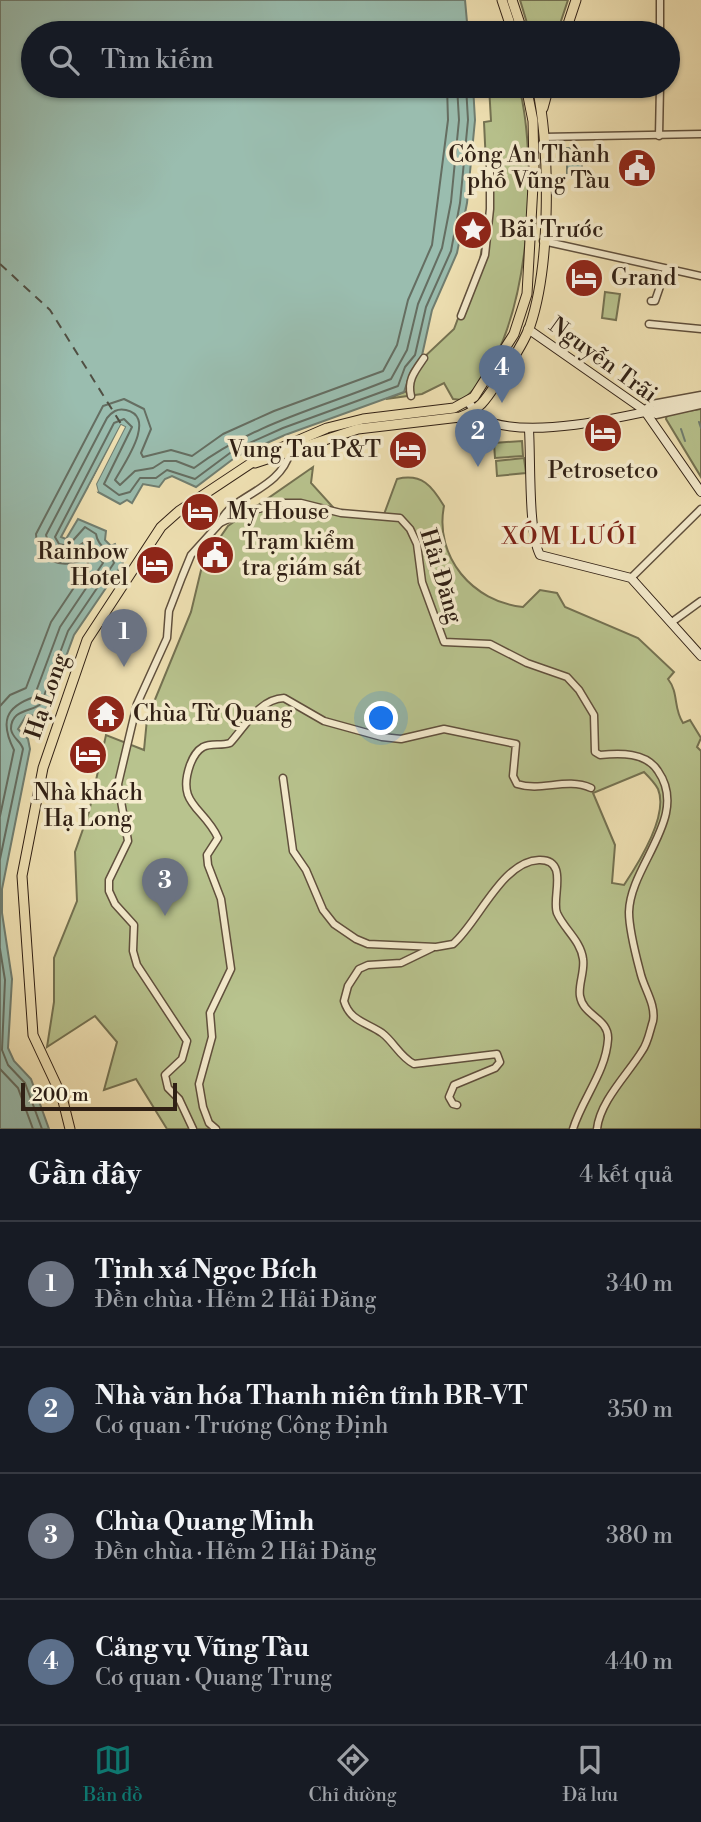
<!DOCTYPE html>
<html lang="vi">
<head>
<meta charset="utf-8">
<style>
	body { margin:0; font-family:"Libre Bodoni",serif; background:#242831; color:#f1f3f6 }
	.scale { position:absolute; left:21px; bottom:18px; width:156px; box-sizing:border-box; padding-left:7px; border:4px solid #302015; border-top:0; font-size:19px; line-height:24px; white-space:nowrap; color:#302015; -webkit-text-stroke:5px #f5ecce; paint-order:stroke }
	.you { position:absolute; left:382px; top:719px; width:24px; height:24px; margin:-18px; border:5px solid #fff; border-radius:50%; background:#1a73e8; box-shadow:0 0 0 10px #1a73e833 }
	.badge { display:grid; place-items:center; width:46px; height:46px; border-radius:50%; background:#0f766e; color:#fff; font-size:23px; font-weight:700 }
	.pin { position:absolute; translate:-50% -58px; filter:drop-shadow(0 2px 4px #0008) }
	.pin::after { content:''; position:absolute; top:37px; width:24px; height:21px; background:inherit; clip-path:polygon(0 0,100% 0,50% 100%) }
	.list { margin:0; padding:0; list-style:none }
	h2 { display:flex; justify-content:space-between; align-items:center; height:91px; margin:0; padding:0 28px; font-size:30px }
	h2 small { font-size:23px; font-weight:400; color:#9ea1a6 }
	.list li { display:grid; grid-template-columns:46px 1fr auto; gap:21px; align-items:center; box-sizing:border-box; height:126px; padding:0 28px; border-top:2px solid #363941 }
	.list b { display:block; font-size:26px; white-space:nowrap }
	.list p { margin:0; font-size:23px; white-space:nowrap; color:#9ea1a6 }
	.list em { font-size:23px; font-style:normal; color:#9ea1a6 }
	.icon { flex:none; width:38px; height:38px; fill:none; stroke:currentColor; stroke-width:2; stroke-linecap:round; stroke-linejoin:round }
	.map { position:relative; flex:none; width:701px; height:1129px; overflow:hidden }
	.search { position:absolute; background:#171b24; box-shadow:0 2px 5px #0004; left:21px; right:21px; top:21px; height:77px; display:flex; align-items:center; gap:18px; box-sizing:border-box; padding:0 24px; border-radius:38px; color:#9ea1a6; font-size:26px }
	.sheet { height:595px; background:#171b24 }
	nav { display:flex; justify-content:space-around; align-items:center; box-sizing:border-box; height:98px; border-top:2px solid #363941; background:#171b24; font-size:19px; color:#9ea1a6 }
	nav a { display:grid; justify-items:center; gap:4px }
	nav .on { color:#0f766e }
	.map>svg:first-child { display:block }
	.green { fill:#b8c38e; stroke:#747252; stroke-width:2; fill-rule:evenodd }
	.water { fill:#9abdaf; stroke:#707e71; stroke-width:2 }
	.pier { fill:#f0e2b4 }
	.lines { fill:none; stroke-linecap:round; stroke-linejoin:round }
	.shore { stroke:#656e62; stroke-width:2 }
	.stream { stroke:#707e71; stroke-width:2 }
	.ferry { stroke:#504f43; stroke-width:2; stroke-dasharray:9 7; stroke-linecap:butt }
	.street-casing { stroke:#60503d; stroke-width:9 }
	.secondary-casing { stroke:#302015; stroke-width:10 }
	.primary-casing { stroke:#302015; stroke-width:11 }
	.street { stroke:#f5ecce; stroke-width:6 }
	.secondary { stroke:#f5ecce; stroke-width:8 }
	.primary { stroke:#f0e2b4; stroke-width:9 }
	.labels { text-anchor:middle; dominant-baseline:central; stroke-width:7; stroke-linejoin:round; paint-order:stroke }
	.poi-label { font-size:23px; fill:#302015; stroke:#f5ecce; text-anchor:start }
	.street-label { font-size:23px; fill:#302015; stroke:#f5ecce }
	.neighbourhood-label { font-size:24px; letter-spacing:2px; fill:#7a1f14; stroke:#f5ecce }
</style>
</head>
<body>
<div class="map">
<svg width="701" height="1129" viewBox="0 0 701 1129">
	<rect width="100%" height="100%" fill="#f0e2b4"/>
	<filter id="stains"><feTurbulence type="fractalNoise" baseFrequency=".00286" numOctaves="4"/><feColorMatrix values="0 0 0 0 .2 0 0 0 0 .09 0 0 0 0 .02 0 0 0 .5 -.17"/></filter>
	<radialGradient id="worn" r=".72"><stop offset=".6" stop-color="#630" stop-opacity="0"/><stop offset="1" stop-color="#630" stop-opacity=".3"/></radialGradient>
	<!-- green -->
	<g class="green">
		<path d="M520,0H568L557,33H530Z"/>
		<path d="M489,86H519C539,164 532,347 462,400L453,399L444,383L422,394L386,399L410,390L421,360L454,329L480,260L488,206L484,122L491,121Z"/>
		<path d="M605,292L620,294L616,320L602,318Z"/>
		<path d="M701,409V477L666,419L667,414Z"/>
		<path d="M522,441L523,456L495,458L494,443Z"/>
		<path d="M524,458L526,473L497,476L496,461Z"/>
		<path d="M313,467L311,483L341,516L383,517L397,479C422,473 432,486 444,506C434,557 473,602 523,607L540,590L557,593L565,607L638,638L674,672L668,679C679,693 673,708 683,723L690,720L701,738L697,747L701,751V1129H167L136,1079L104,1090L117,1042L95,1016L47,1047L54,1002V958L77,901L75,852L89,812L106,735L144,750L147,719L191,612L203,562L228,526ZM644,772C649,777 655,783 658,789C669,815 638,864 624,885L612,883L615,845L593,793Z"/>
	</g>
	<!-- water -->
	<g class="water">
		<path d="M0,0H465L468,33H33V86H473L475,120L467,203L457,253L432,310L421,360L411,371L404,392L285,435L237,456L196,487L172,476L165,479L159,487L143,484L132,503L127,500L120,504L98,492L96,484L125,427L121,425L61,537L66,539L78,519L106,531L105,540L111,546L115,544L123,563L74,635L47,708L40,715L26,716L18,729L28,739L30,749L2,889V913L12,979L8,1048L14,1061L31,1079L49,1129H0Z"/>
		<path d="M567,148L582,149V173H567Z"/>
	</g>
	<!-- pier -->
	<path class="pier" d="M121,425L125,427L96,484L98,492L89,487Z"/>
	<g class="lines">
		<!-- shore -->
		<g class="shore">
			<path d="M0,706L10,695L26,688L51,622L89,565L85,559C62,569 37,563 36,534L103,406L124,399L144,409L151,429L141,453L143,457L171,450L192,456L223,434L274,411L383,371L397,345L408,300L432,245L448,120L447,86"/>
			<path d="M0,816L14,750C0,722 5,707 34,697L60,627L103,563L87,541C73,547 69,562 50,548L46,535L107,418C112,412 117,408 126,410C158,417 123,465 115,480L120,485L135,471L153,468L164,461H176L194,468C256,422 321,408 391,379L407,350L418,304L442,248L451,202L459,120L457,86"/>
			<path d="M0,859L23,749C21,741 12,738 11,729C11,709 31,712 41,704L68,631L114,563C111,550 98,548 96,534L85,527L68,546L59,544L55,537L114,423L124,419L132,427L104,484L119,495L130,492L140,478H156L167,470L195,479L234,450L283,428L398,386L405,367L415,355L426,307L451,251L460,203L468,120L466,86"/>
			<path d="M0,949L5,980L2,1050L8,1065L25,1083L42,1129"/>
			<path d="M0,1069L18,1088L33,1129"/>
		</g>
		<!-- stream -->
		<g class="stream">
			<path d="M699,422L701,428"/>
			<path d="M681,429L685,441"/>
		</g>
		<!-- ferry -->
		<path class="ferry" d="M0,264L50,310L123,427"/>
		<defs>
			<g id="street">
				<path d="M660,33V0"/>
				<path d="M659,136L660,86"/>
				<path d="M543,137L701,134"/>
				<path d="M543,241L701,276"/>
				<path d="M651,301H655L666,269"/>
				<path d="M461,316L485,255L490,209V159"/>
				<path d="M649,324L701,329"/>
				<path d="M411,396C407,380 415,371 424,358"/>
				<path d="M644,410L652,404L701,395"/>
				<path d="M649,412L656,415L701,405"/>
				<path d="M290,452C280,491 230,495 220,523L241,513L284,503H301L341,513L400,518L410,529L417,544L422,582L444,642L490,644L527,663L567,677L579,690L594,715L595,752L600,755C620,753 646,752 658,771C690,817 630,865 629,912C629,931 636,956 641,975C645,990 656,1005 653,1021C650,1030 648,1043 642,1051C628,1074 600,1101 597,1129"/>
				<path d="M631,578L701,509"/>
				<path d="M672,622L701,601"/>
				<path d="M283,778L293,851L306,870L323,910L334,924L356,939L368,944L436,947L453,944C478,923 502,861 539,860C570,859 551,898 557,913C564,929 581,941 583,959C585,971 578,985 580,996C583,1016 609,1018 608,1039C606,1072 582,1099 573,1129"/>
				<path d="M432,948L401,963L368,965L359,969L348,986L344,1001C350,1021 366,1022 382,1033C394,1042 400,1057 414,1064L497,1054L500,1062L495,1068L454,1085L449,1097L453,1104L457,1105"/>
				<path d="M193,1129L179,1099L168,1088L165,1075L182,1059L187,1041L137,965L133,951L134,925L115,904L109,891V880L128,841L118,784L137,704L167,638L169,611L182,577L191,555L220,523"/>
				<path d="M216,1129L209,1123L203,1107L199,1084L212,1037L210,1013L231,969L221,899L208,865L207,855L218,838C204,807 176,805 190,765C193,757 196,751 203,747C211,743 221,746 230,743C245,727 259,699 284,698L324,721L382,737L401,739L444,729L516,744L513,776L517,784C542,792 566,777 591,788"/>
			</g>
			<g id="secondary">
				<path d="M528,329L644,410L701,492"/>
				<path d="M469,403C476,412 482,420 493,423C547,439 645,411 701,400"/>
				<path d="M529,430C531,458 528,533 540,555L631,578L701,656"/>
			</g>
			<g id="primary">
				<path d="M502,0L513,33"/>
				<path d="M512,0L523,33"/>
				<path d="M565,33L576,0"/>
				<path d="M543,108L549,86"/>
				<path d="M255,463L358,429L460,417C480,410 487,398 498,381C510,364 523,345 530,326C551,264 550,150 537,86"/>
				<path d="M70,1129L62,1097L33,1035L22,876L43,768L87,640L161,527L179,511L262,456L327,428L363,419L454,408L474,397L514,334L527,294L534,167L533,121L526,86"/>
			</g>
		</defs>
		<!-- street casing -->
		<use href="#street" class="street-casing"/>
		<!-- secondary casing -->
		<use href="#secondary" class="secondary-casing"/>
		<!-- primary casing -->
		<use href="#primary" class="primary-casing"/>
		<!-- street -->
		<use href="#street" class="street"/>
		<!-- secondary -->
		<use href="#secondary" class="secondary"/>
		<!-- primary -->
		<use href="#primary" class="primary"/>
	</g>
	<!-- icons -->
	<defs>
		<symbol id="civic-disc" viewBox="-11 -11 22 22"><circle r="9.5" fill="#8f2418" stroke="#f5ecce"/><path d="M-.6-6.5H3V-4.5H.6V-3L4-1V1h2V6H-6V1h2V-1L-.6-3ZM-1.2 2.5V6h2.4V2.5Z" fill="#fff"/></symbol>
		<symbol id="sight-disc" viewBox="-11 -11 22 22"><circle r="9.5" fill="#8f2418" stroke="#f5ecce"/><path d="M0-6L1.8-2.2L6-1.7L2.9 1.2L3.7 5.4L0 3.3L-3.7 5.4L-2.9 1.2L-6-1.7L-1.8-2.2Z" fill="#fff"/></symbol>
		<symbol id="hotel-disc" viewBox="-11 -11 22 22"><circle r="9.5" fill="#8f2418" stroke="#f5ecce"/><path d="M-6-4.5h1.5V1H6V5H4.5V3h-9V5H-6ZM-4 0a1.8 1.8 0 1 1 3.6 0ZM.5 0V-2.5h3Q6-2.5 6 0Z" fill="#fff"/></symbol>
		<symbol id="temple-disc" viewBox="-11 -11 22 22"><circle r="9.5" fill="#8f2418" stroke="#f5ecce"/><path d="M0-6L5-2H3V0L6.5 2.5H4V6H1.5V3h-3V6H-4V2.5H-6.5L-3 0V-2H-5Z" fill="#fff"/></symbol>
	</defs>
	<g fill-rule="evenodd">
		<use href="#civic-disc" x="615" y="146" width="44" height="44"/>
		<use href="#sight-disc" x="451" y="208" width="44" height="44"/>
		<use href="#hotel-disc" x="562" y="256" width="44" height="44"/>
		<use href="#hotel-disc" x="581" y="411" width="44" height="44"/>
		<use href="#hotel-disc" x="386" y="428" width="44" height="44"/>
		<use href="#hotel-disc" x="178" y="490" width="44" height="44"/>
		<use href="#civic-disc" x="193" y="533" width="44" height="44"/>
		<use href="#hotel-disc" x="133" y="543" width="44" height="44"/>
		<use href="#temple-disc" x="84" y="692" width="44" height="44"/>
		<use href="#hotel-disc" x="66" y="733" width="44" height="44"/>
	</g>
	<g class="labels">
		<!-- poi labels -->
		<g class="poi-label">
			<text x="610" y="155" text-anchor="end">Công An Thành<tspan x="610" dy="26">phố Vũng Tàu</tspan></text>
			<text x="500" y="230">Bãi Trước</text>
			<text x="611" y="278">Grand</text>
			<text x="381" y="450" text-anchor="end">Vung Tau P&amp;T</text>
			<text x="603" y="471" text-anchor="middle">Petrosetco</text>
			<text x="227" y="512">My House</text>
			<text x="242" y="542">Trạm kiểm<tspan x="242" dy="26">tra giám sát</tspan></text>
			<text x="128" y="552" text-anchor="end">Rainbow<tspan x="128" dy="26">Hotel</tspan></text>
			<text x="133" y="714">Chùa Từ Quang</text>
			<text x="88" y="793" text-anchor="middle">Nhà khách<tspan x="88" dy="26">Hạ Long</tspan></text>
		</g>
		<!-- street labels -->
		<g class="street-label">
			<text transform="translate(603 360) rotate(36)">Nguyễn Trãi</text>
			<text transform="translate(441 576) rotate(73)">Hải Đăng</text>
			<text transform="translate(47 696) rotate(-71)">Hạ Long</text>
		</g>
		<!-- neighbourhood labels -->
		<g class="neighbourhood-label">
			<text x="570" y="537">XÓM LƯỚI</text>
		</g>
	</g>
	<rect width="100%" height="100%" filter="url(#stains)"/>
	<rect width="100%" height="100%" fill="url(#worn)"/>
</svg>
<div class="scale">200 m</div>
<div class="you"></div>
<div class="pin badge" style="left:124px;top:667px;background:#6b7280">1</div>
<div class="pin badge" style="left:478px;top:467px;background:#5c6f8a">2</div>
<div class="pin badge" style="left:165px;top:916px;background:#6b7280">3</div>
<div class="pin badge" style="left:502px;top:403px;background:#5c6f8a">4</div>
<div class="search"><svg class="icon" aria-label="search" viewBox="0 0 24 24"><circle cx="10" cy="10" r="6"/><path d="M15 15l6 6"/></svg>Tìm kiếm</div>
</div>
<section class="sheet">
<h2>Gần đây<small>4 kết quả</small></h2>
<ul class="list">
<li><span class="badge" style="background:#6b7280">1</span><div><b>Tịnh xá Ngọc Bích</b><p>Đền chùa · Hẻm 2 Hải Đăng</p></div><em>340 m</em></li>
<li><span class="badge" style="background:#5c6f8a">2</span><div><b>Nhà văn hóa Thanh niên tỉnh BR-VT</b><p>Cơ quan · Trương Công Định</p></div><em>350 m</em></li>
<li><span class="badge" style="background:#6b7280">3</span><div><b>Chùa Quang Minh</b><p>Đền chùa · Hẻm 2 Hải Đăng</p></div><em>380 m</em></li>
<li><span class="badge" style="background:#5c6f8a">4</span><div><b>Cảng vụ Vũng Tàu</b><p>Cơ quan · Quang Trung</p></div><em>440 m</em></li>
</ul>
</section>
<nav>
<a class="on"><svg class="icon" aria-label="map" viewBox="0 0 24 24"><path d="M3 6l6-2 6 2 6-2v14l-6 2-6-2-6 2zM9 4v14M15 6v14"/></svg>Bản đồ</a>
<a><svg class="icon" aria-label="directions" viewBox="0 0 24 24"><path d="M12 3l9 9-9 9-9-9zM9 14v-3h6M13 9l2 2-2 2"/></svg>Chỉ đường</a>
<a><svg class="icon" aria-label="saved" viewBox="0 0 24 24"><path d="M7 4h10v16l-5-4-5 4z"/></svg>Đã lưu</a>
</nav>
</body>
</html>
